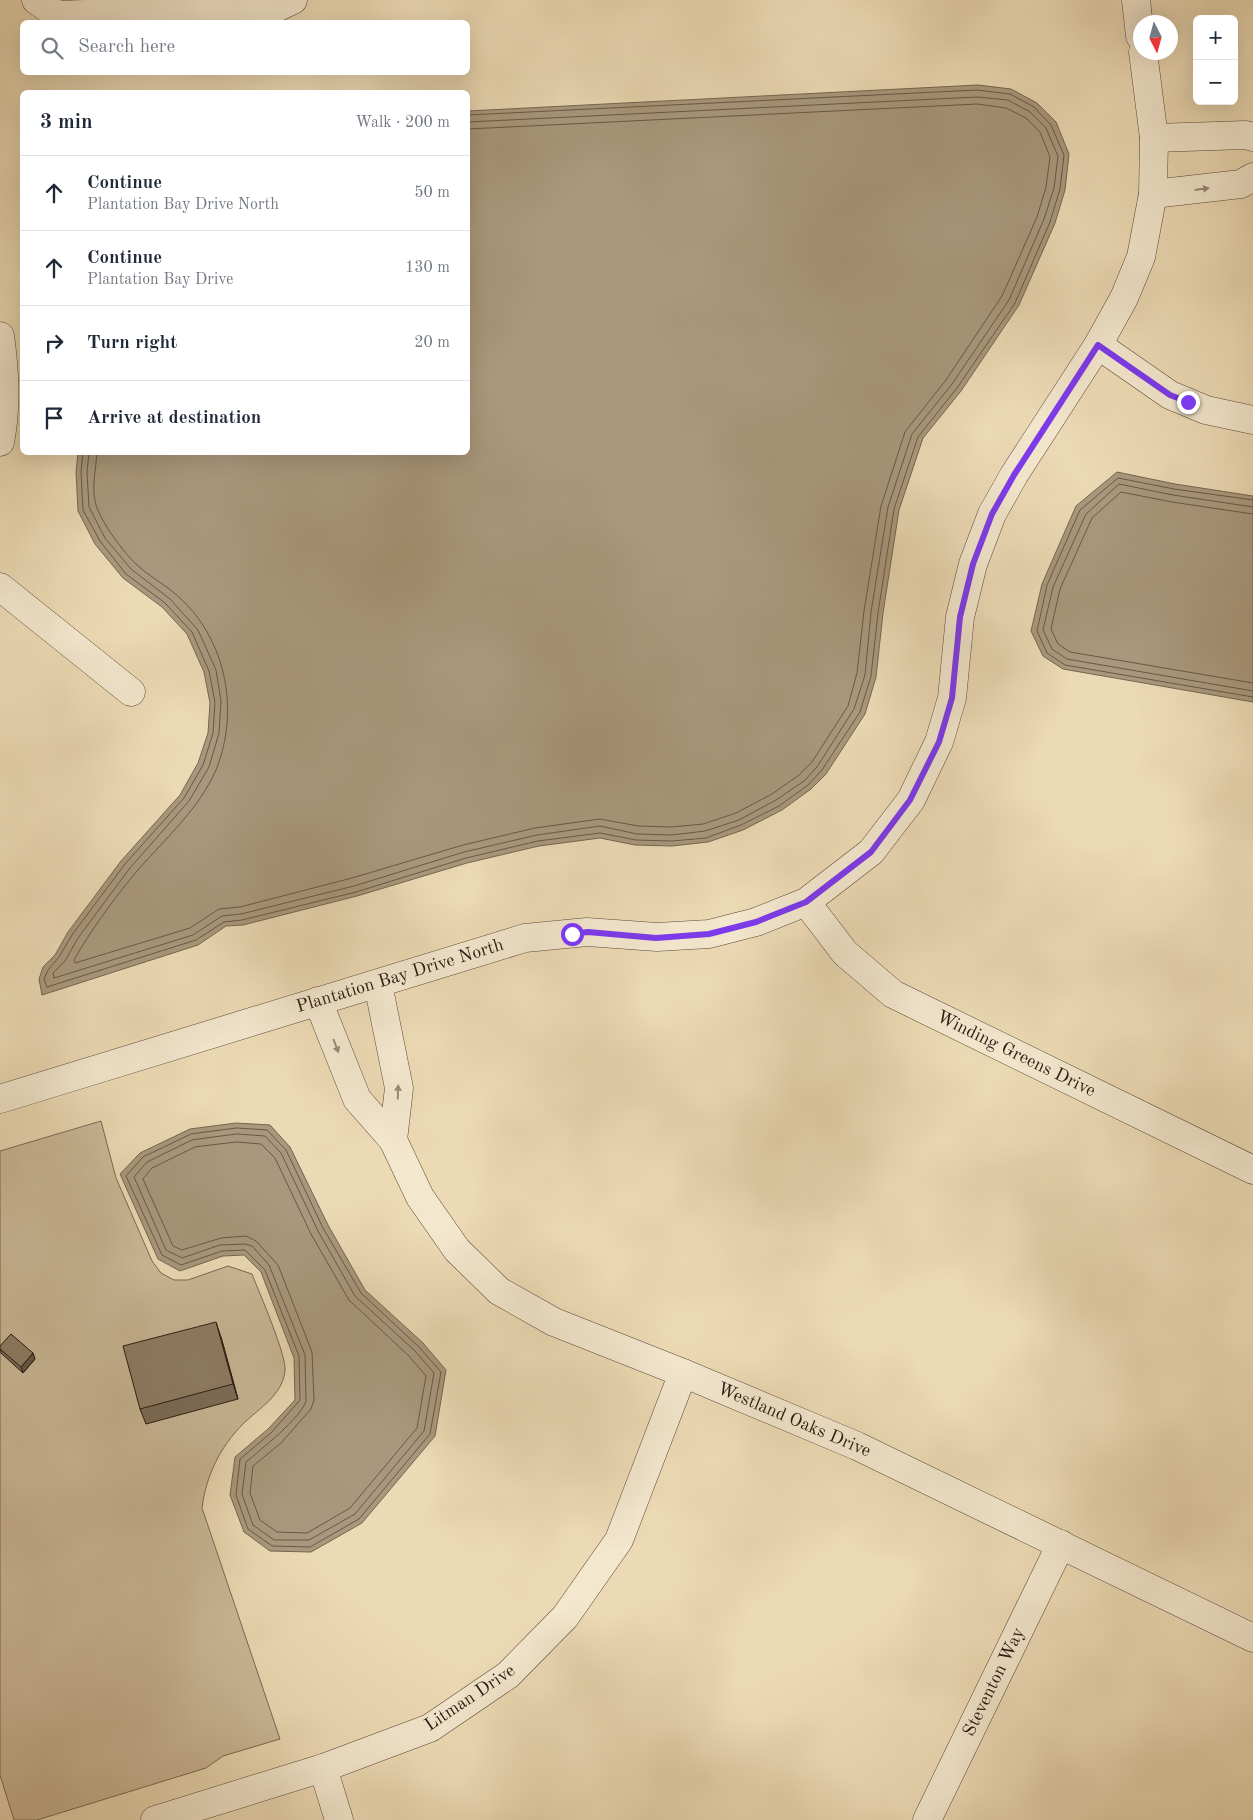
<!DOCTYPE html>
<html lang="en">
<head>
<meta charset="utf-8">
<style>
	body { margin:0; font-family:"Old Standard TT",serif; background:#f6f6f7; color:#1f2937 }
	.controls { position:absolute; right:15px; top:15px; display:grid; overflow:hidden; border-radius:8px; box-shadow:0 5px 20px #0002 }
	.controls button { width:45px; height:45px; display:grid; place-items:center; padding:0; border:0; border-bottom:1px solid #e0e1e3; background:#fff; color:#1f2937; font:25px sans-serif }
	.compass { position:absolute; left:1133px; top:15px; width:45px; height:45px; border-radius:50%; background:#fff; box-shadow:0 5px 20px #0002; rotate:174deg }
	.stop { position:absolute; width:15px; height:15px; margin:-11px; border:4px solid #7c3aed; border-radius:50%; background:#fff }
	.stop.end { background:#7c3aed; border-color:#fff; box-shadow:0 1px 5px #0008 }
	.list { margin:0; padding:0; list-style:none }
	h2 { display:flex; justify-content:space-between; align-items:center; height:65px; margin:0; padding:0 20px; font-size:21px }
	h2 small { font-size:16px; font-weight:400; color:#747a83 }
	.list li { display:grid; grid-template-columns:32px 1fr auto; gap:15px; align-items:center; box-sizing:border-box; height:75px; padding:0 20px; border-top:1px solid #e0e1e3 }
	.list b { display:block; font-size:19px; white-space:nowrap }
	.list p { margin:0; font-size:16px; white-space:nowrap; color:#747a83 }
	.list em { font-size:16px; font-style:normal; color:#747a83 }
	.icon { flex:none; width:28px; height:28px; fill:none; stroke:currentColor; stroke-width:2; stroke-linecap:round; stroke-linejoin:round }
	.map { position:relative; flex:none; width:1253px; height:1820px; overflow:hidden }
	.search { position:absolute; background:#fff; box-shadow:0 5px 20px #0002; left:20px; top:20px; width:450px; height:55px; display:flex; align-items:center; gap:12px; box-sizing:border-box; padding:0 18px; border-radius:8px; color:#747a83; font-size:19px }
	.panel { position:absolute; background:#fff; box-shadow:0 5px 20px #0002; left:20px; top:90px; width:450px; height:365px; border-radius:8px }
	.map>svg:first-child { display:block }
	.green { fill:#cbb998; stroke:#7a6855 }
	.water { fill:#a9987d; stroke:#756552 }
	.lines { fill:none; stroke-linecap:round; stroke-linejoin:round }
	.shore { stroke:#685848; stroke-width:1 }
	.minor-casing { stroke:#59483a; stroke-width:29 }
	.minor { stroke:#f3e7ce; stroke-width:28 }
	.wall { fill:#7a6c58; stroke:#281812 }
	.shaded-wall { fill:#635847; stroke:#281812 }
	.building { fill:#8e7d66; stroke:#281812 }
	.oneway { fill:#988a79 }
	.route { stroke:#7c3aed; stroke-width:6 }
	.labels { text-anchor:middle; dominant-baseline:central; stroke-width:4; stroke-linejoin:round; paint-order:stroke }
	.street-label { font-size:18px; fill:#281812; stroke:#f3e7ce }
</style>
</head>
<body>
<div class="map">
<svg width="1253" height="1820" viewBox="0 0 1253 1820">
	<rect width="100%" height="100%" fill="#ecdab4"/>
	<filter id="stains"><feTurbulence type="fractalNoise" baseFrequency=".004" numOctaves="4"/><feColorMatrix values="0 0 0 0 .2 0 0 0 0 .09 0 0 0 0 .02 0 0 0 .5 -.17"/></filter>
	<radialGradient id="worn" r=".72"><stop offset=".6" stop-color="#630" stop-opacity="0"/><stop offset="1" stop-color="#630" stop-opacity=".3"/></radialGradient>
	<!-- green -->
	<path class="green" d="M101,1121L116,1178L152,1261L161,1273L174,1280H188L228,1266L252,1274C259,1292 287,1356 285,1371C282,1396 259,1408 243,1424C220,1447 206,1476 202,1508L280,1739L223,1756L206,1768L37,1820H14L0,1775V1151Z"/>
	<!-- water -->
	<g class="water">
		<path d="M978,85L1011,89L1037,103L1056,122L1069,154L1065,190L1055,223L1019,305L961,391L923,438L899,510L883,613L876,677L865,714L826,774L811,789L782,810L743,830L708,842L672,846L635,845L600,838L539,846L467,863L357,896L243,925L226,926L198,945L42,995L39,979L43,967L55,955L68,932L121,861L180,795L198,763L208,733L210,703L204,672L187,634L162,607L123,578L95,544L78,511L76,472L78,453L468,452V111Z"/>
		<path d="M1117,472L1175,484L1253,496V702L1063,669L1043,656L1031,631L1042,584L1076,506Z"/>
		<path d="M236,1123L270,1125L290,1147L328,1225L365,1290L423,1343L446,1370L435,1436L362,1523L311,1552L270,1551L244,1532L230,1495L235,1457L268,1429L295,1400L294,1358L261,1272L244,1255L223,1256L180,1271L158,1259L120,1174L140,1153L190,1129Z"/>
	</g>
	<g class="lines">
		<!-- shore -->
		<g class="shore">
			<path d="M83,452L81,472L83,510L100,541L126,574L165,603L192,632L209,671L215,702L213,733L203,765L184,798L125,864L72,935L59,957L48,970L44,979L47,987L196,940L224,922L242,920L356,892L466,858L538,841L600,833L636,840L672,841L706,838L741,825L779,806L808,785L822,770L860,712L871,676L878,613L894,509L918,437L957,388L1015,303L1050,222L1060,189L1064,155L1051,125L1034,107L1010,94L977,90L468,115"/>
			<path d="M89,452L87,472L89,507L105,538L131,569L170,599L198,630L216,670L221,701L219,733L209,767L189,801L130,868L78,938L65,961L53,973L54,978L193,935L222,916L241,914L354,886L464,852L537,835L600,826L637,834L672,835L705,831L739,820L776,800L804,781L817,767L854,709L865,675L871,612L888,507L912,434L952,384L1009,300L1044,219L1054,188L1058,156L1046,128L1030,112L1008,100L977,97L468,122"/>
			<path d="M97,452C96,470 91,488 96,505C101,522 124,553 136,564C147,575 161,582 173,592C225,634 241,708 216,770C199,809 165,839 137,871C116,896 90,931 74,960L75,963L190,928L219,909L240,907L352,878L463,845L535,828L600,819L638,826L671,827L703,824L736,813L772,794L799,775L812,762L848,706L857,673L864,611L881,506L905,432L946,380L1002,296L1037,217L1046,187L1050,157L1040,132L1026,118L1006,108L977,104L468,129"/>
			<path d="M1253,500L1174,489L1118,478L1080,510L1047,585L1037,631L1047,653L1065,665L1253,697"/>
			<path d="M1253,507L1173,495L1119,484L1086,514L1053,587L1043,630L1052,649L1067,659L1253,691"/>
			<path d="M1253,514L1172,502L1121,492L1092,518L1060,589L1051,629L1058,644L1070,652L1253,683"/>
			<path d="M237,1128L267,1130L286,1150L323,1228L361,1293L419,1347L441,1372L430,1434L359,1519L310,1547L272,1546L248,1529L236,1495L240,1459L271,1433L300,1400L299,1356L265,1270L245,1250L222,1251L181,1265L162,1255L126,1176L143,1157L191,1134Z"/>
			<path d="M237,1134L265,1136L281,1153L318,1231L355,1296L415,1351L434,1373L424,1431L355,1514L309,1540H274L253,1525L242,1494L246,1462C260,1450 301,1418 306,1401L305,1355L269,1265L252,1246L245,1244L220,1245L182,1258L166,1250L134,1177L147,1162L192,1140Z"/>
			<path d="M237,1142L261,1144L275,1158L311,1234L349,1300L409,1356L426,1376L417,1428L350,1508L307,1533L277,1532L260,1520L250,1493L253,1466L281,1443L311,1409L314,1400L312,1352L278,1265L256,1241L246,1236L221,1238L182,1250L173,1246L143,1179L152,1168L195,1147Z"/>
		</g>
		<defs>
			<g id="minor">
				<path d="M36,0L57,15L278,7L293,0"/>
				<path d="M1136,0L1140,36"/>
				<path d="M1154,138L1246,135L1253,137"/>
				<path d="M1153,194L1241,184L1253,177"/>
				<path d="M0,336C5,372 7,406 0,442"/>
				<path d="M1098,345L1170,395L1206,410L1253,420"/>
				<path d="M0,587L131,692"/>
				<path d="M806,902L845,953L893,994L1253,1170"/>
				<path d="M378,984L399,1088L393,1140"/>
				<path d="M318,1001L357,1099L393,1140L420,1197L457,1250L499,1291L554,1322L683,1373L857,1446L1253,1638"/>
				<path d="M0,1099L525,938L587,932L657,937L709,934L756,922L806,902L871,852L911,800L939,742L952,698L960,617L973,564L992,514L1014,475L1098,345L1124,298L1141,257L1153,194L1154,138L1143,52"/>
				<path d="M323,1768L339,1820"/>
				<path d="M155,1820L323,1768L430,1728L508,1675L565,1617L619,1540L683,1373"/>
				<path d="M927,1820L1061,1544"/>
			</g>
		</defs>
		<!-- minor casing -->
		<use href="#minor" class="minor-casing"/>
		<!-- minor -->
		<use href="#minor" class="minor"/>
	</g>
	<!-- wall -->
	<g class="wall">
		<path d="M221,1337L238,1399L146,1424L140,1409Z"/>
		<path d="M0,1346L33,1353L35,1359L23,1373L1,1353Z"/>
	</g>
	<!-- shaded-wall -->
	<g class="shaded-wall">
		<path d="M216,1322L221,1337L238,1399L233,1384Z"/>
		<path d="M33,1353L35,1359L23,1373L21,1367Z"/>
	</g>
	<!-- building -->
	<g class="building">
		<path d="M216,1322L233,1384L140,1409L123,1346Z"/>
		<path d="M11,1334L33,1353L21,1367L0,1349V1346Z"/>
	</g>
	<!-- one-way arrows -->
	<defs><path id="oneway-solid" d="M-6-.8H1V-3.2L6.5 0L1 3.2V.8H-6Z" transform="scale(1.25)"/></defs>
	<g class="oneway">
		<use href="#oneway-solid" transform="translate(1202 189) rotate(-7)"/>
		<use href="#oneway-solid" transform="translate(336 1046) rotate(69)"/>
		<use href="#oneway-solid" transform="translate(398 1092) rotate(-88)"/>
	</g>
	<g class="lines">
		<!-- route -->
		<path class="route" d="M572,934L588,932L656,938L709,934L756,922L806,902L871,852L910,800L939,742L952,698L960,617L973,564L992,514L1014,475L1098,345L1170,395L1188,402"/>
	</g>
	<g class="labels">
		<!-- street labels -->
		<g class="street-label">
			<text transform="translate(400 976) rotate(-17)">Plantation Bay Drive North</text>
			<text transform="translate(1016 1054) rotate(26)">Winding Greens Drive</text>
			<text transform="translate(794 1420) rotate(23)">Westland Oaks Drive</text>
			<text transform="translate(994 1682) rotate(-64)">Steventon Way</text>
			<text transform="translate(470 1698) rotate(-34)">Litman Drive</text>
		</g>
	</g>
	<rect width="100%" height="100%" filter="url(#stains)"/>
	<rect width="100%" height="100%" fill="url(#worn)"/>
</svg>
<div class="controls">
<button>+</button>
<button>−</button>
</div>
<svg class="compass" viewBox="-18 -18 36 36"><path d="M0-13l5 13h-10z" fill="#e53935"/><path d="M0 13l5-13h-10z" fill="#747a83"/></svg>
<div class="stop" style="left:572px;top:934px"></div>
<div class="stop end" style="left:1188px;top:402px"></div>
<div class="search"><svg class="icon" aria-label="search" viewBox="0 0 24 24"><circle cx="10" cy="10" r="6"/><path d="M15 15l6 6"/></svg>Search here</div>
<section class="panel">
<h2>3 min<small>Walk · 200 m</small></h2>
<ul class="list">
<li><svg class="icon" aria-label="ahead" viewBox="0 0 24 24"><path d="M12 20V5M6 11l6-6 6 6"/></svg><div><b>Continue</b><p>Plantation Bay Drive North</p></div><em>50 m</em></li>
<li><svg class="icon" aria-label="ahead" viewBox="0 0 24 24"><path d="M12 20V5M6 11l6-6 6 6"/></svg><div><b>Continue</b><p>Plantation Bay Drive</p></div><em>130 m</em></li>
<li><svg class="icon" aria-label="right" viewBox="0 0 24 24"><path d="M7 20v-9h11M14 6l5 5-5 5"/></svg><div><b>Turn right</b></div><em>20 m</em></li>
<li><svg class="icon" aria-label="arrive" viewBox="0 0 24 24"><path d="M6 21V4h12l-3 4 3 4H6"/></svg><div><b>Arrive at destination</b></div></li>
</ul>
</section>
</div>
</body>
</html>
